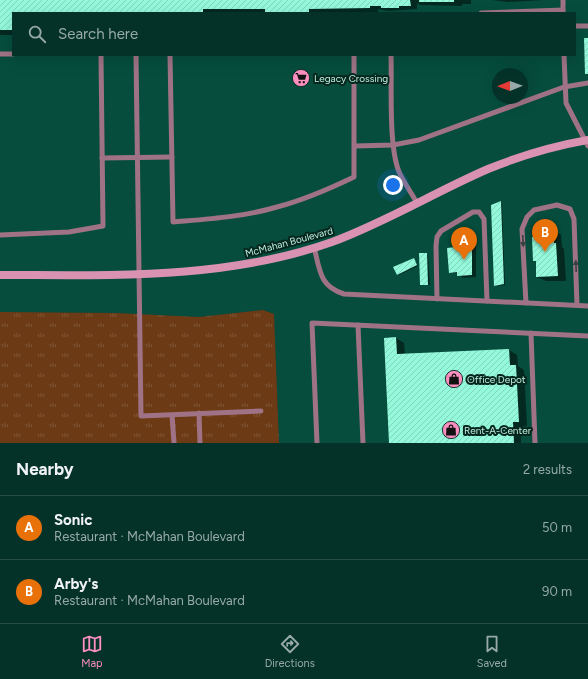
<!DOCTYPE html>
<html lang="en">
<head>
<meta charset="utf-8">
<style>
	body { margin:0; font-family:Figtree,sans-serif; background:#0d3a30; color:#f1f3f6 }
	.compass { position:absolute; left:492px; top:68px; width:36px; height:36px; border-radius:50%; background:#043228; box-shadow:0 4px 16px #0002; rotate:269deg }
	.you { position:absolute; left:393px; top:185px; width:14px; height:14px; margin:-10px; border:3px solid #fff; border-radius:50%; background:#1a73e8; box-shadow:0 0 0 6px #1a73e833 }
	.badge { display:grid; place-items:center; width:26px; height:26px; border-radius:50%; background:#fd8ec0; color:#fff; font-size:13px; font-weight:700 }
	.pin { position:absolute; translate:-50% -33px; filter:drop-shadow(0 1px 2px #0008) }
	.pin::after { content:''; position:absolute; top:21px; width:14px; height:12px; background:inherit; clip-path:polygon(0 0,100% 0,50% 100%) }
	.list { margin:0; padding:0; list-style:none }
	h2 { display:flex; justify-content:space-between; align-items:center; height:52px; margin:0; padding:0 16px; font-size:17px }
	h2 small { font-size:13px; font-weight:400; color:#97aaa8 }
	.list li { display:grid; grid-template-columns:26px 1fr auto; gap:12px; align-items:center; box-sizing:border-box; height:64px; padding:0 16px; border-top:1px solid #254d45 }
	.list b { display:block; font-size:15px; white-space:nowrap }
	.list p { margin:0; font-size:13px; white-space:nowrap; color:#97aaa8 }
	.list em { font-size:13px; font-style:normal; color:#97aaa8 }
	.icon { flex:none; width:22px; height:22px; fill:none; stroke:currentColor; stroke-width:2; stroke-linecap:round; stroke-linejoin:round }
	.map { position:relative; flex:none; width:588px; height:443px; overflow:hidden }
	.search { position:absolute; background:#043228; box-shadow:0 4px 16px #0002; left:12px; right:12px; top:12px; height:44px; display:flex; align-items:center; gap:10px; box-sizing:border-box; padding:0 14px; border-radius:0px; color:#97aaa8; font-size:15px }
	.sheet { height:180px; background:#043228 }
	nav { display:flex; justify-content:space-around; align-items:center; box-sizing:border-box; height:56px; border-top:1px solid #254d45; background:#043228; font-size:11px; color:#97aaa8 }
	nav a { display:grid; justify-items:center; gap:2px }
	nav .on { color:#fd8ec0 }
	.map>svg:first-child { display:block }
	.built { fill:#064d3d; fill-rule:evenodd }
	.grass { fill:url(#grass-tufts) }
	.shadow { fill:#0007 }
	.building { fill:url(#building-hatch) }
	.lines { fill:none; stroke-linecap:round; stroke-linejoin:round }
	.lane { stroke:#9f7385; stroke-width:5 }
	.secondary { stroke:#d992b0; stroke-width:8 }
	.oneway { fill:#3a4141 }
	.labels { text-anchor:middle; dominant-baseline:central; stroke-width:4; stroke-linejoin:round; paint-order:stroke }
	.poi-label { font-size:10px; fill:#bfeede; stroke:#04261d; text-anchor:start }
	.street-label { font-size:10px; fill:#bfeede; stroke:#04261d }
</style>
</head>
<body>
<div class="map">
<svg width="588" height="443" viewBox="0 0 588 443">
	<defs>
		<pattern id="grass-tufts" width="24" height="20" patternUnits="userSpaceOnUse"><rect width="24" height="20" fill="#6d3a16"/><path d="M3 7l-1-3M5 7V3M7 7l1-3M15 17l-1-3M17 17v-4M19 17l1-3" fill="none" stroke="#805737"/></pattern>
		<pattern id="building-hatch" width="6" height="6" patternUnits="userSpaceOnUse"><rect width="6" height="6" fill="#94f9db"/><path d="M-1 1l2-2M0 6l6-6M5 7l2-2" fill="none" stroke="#82d5bd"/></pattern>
	</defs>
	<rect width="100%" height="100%" fill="#054235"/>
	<!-- built -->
	<path class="built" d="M0,0H588V443H279L274,314L268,311L263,310L199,317L116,313L0,312ZM13,13H575V55H13ZM498,74H522V98H498Z"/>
	<!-- grass -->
	<path class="grass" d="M263,310L274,314L279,443H0V312L116,313L199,317Z"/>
	<!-- shadow -->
	<g class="shadow">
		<path d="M0,0H471V4H462V6L420,5L417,3V9L388,11L378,9V12L13,13V35H0Z"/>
		<path d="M492,0H544L508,2Z"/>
		<path d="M501,202L502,203L505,285L497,286L495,285Z"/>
		<path d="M553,230L561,235L562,247L564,249L566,281H546L537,277V262L534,260L537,238Z"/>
		<path d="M467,236L476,244V277L463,278L458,273L450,272L456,248Z"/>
		<path d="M426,254L428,255L430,285H423L421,284Z"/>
		<path d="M414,259L418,266L399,275L397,274Z"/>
		<path d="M396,338L404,343L405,355L509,350L517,355L518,366L524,370L527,426L521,427V443H390Z"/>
	</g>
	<!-- building -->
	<g class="building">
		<path d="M0,0H410L411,6H399V8H381V6H370V8L309,9V13H265V9H203V13H13V30H0Z"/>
		<rect x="419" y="0" width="35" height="2"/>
		<path d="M584,38H588V74H585Z"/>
		<path d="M501,201L504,284L494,286L491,205Z"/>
		<path d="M553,229L554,243H556L558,276L536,277V261H533L532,237H536V230Z"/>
		<path d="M467,235V241L472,240V275L457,276V272L449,273L447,248L456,247V236Z"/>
		<path d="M419,253H427L428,285H420Z"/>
		<path d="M414,258L417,265L397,275L393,267Z"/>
		<path d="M396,337L397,354L509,349L510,365H516L519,422H513L514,443H389L384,338Z"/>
	</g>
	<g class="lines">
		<!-- lane -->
		<g class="lane">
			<path d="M563,0V12"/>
			<path d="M481,13L563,10"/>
			<path d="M575,26H588"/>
			<path d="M0,54H13"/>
			<path d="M136,55L141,416L261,411"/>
			<path d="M170,55L173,222C208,219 243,217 277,207C304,200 329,189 354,177V55"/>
			<path d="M391,55C392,85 388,149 400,174C405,184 412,194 417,203"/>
			<path d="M564,55L566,103L588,146"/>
			<path d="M355,146L393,145L419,140L564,87L588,83"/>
			<path d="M102,158L172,157"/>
			<path d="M0,235L69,232L103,226L101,55"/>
			<path d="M314,247C320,270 319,286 344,294L588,306"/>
			<path d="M437,299L436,246L437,237L441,231L473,212H479L484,219L487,301"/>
			<path d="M526,303L522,229L527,217L534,210L557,205L570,209L574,219L577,305"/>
			<path d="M358,325L363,443"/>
			<path d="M531,333L535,443"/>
			<path d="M199,413L200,443"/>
			<path d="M172,415L174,443"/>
			<path d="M317,443L312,323L588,336"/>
		</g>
		<!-- secondary -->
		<path class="secondary" d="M0,275C111,275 225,280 332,242C386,222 435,192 488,169C520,156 554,146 588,140"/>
	</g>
	<!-- one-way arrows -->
	<defs><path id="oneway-solid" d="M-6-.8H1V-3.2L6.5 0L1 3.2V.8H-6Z"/></defs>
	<g class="oneway">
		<use href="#oneway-solid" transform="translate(523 241) rotate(87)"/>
		<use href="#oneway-solid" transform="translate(576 266) rotate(-92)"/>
	</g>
	<!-- icons -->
	<defs>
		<symbol id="supermarket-disc" viewBox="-11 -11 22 22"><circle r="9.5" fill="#fd8ec0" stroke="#04261d"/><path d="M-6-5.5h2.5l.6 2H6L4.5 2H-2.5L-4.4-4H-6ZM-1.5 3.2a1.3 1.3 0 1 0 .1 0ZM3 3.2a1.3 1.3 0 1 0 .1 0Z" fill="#111"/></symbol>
		<symbol id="shop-disc" viewBox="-11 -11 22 22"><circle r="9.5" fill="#fd8ec0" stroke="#04261d"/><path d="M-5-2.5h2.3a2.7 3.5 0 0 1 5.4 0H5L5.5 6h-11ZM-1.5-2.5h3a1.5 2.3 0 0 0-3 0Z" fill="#111"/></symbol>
	</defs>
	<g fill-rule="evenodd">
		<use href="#supermarket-disc" x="291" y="68" width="20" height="20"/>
		<use href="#shop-disc" x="444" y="369" width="20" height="20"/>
		<use href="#shop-disc" x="441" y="420" width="20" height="20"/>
	</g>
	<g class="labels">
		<!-- poi labels -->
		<g class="poi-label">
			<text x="314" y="78">Legacy Crossing</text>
			<text x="467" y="379">Office Depot</text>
			<text x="464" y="430">Rent-A-Center</text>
		</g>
		<!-- street labels -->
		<g class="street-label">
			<text transform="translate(289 242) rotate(-15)">McMahan Boulevard</text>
		</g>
	</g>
</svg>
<svg class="compass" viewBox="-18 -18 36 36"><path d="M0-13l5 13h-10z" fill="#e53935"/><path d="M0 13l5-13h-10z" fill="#97aaa8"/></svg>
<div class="you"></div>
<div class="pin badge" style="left:464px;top:260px;background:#e8710a">A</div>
<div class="pin badge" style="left:545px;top:252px;background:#e8710a">B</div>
<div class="search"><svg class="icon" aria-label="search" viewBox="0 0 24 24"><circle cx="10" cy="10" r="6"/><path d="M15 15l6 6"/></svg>Search here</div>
</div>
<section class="sheet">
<h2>Nearby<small>2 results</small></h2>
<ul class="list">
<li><span class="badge" style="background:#e8710a">A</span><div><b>Sonic</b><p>Restaurant · McMahan Boulevard</p></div><em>50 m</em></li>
<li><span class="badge" style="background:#e8710a">B</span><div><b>Arby's</b><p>Restaurant · McMahan Boulevard</p></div><em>90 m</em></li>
</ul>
</section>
<nav>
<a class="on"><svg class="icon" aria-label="map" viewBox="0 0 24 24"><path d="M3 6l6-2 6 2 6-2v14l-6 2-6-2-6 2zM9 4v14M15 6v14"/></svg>Map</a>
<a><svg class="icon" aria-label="directions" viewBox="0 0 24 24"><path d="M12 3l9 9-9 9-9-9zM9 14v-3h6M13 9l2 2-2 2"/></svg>Directions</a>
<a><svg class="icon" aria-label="saved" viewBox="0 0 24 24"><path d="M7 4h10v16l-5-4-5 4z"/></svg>Saved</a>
</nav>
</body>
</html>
